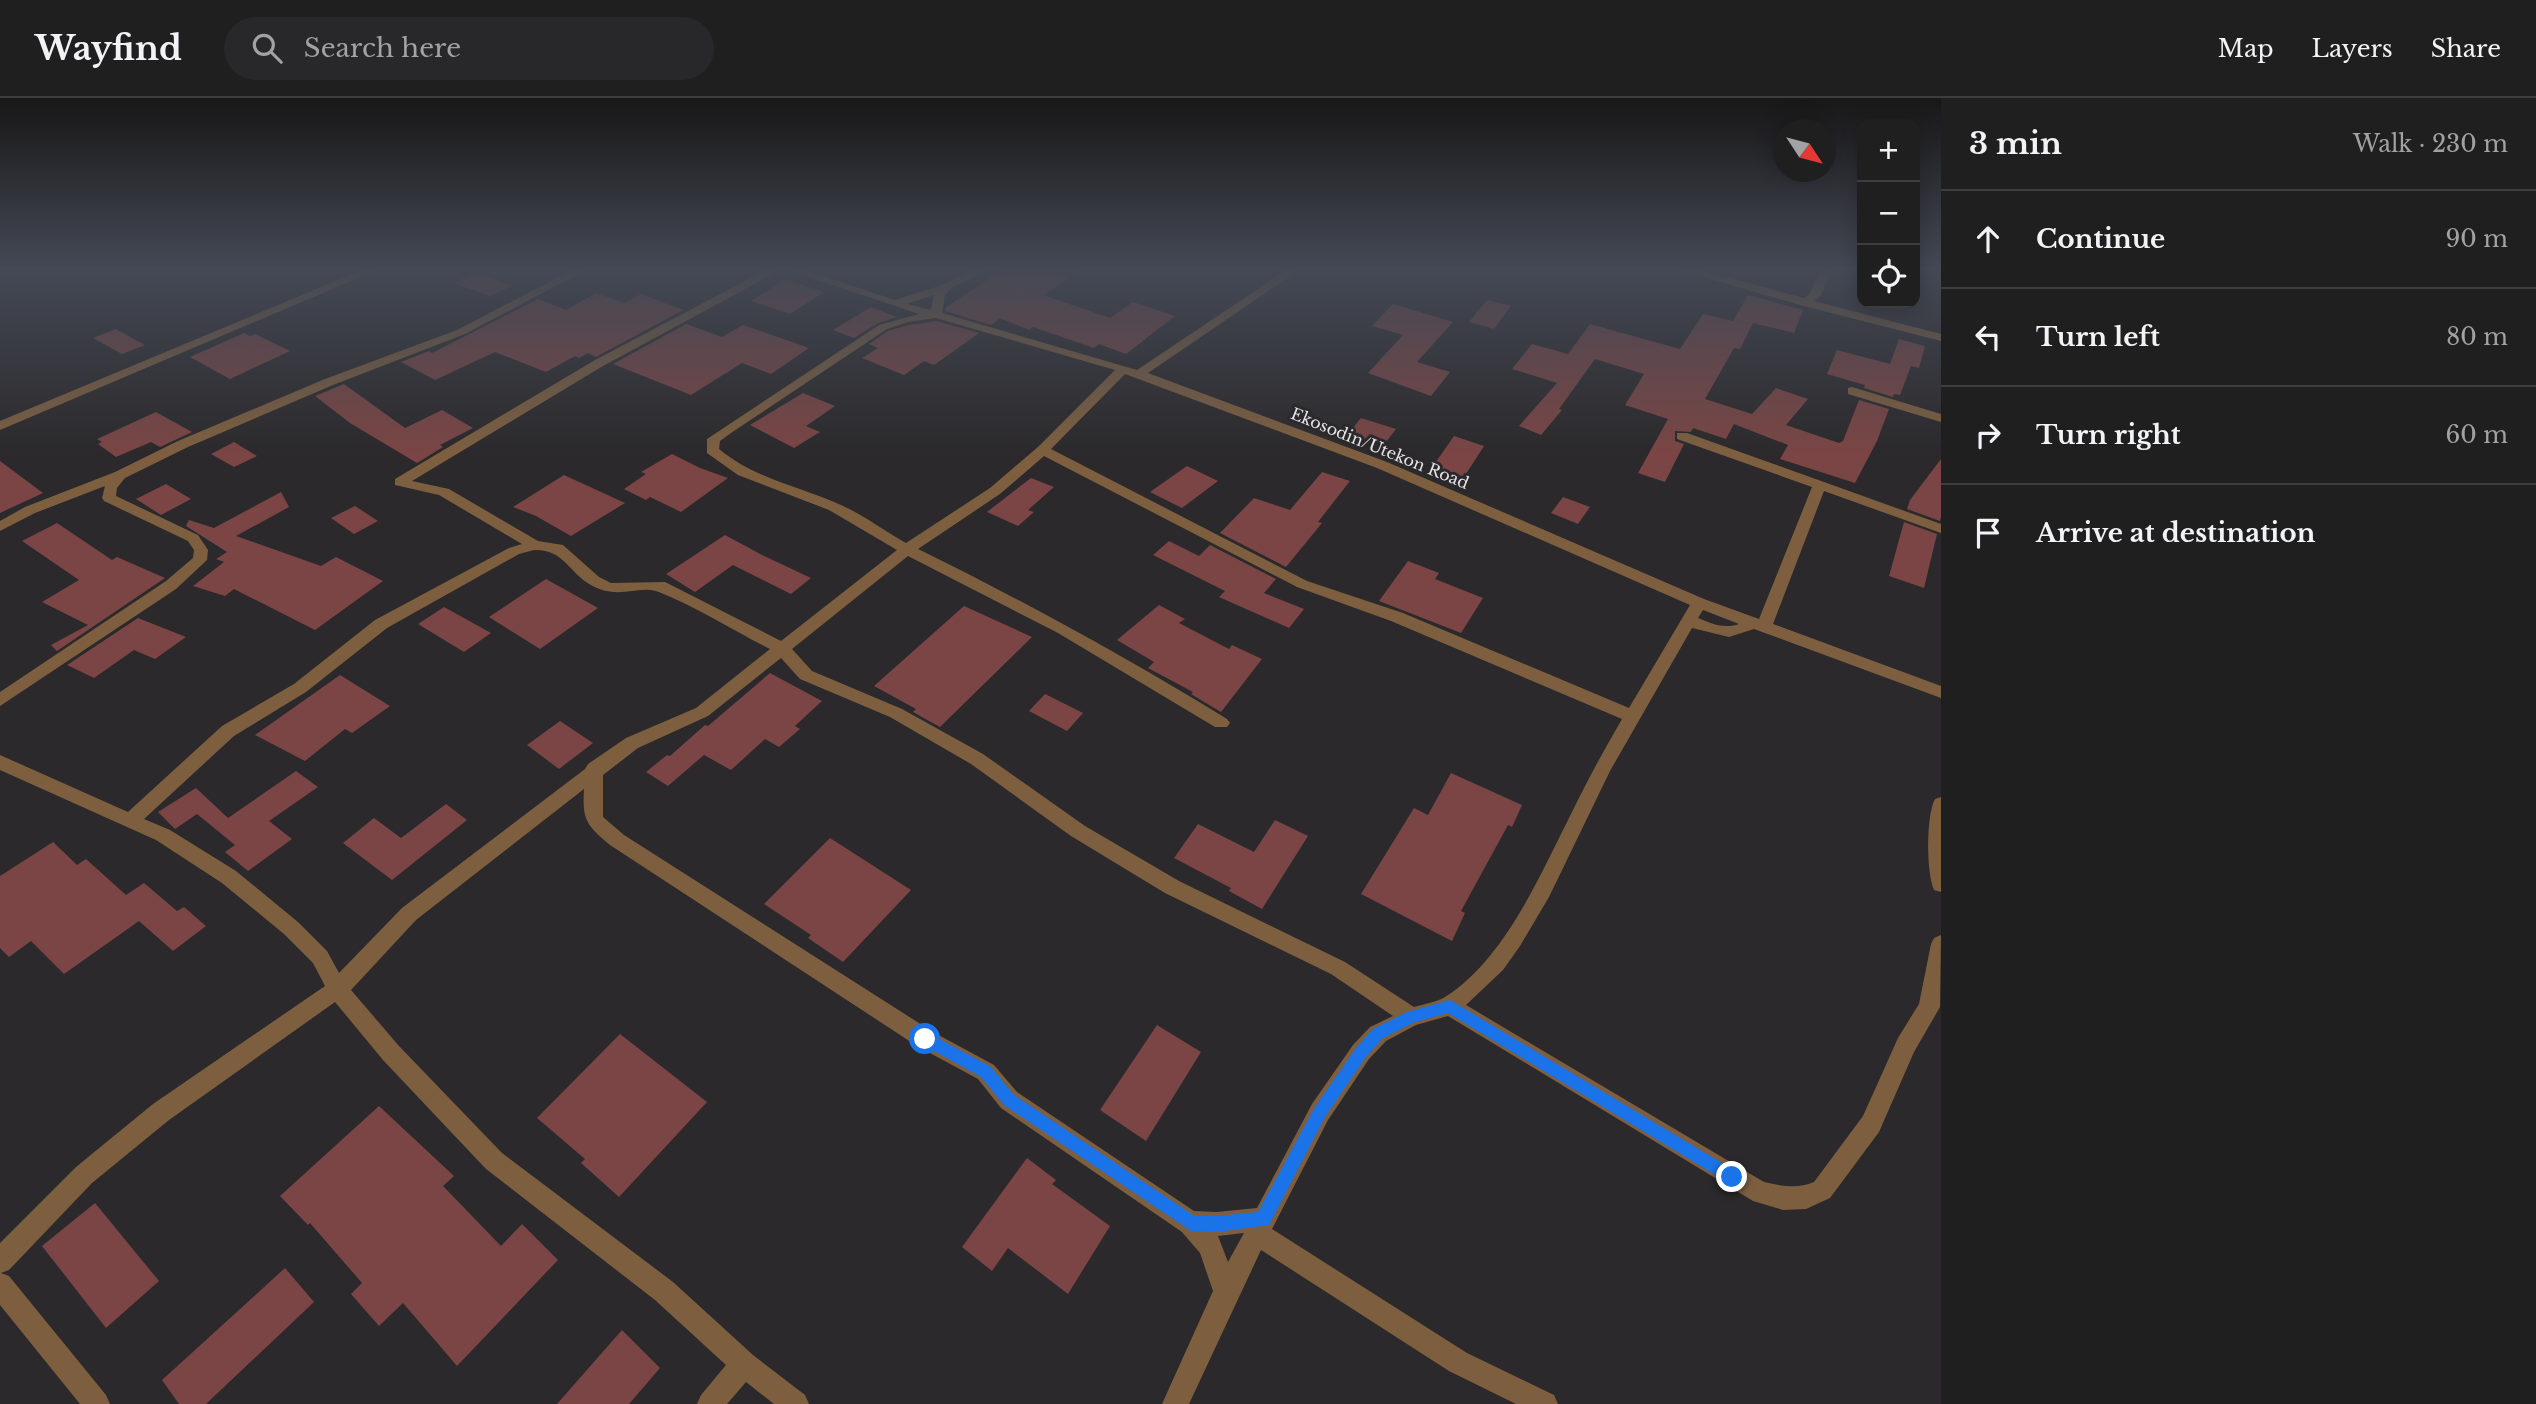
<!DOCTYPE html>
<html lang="en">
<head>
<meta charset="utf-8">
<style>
	body { margin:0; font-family:"Libre Baskerville",serif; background:#282729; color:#f1f3f6 }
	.controls { position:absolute; right:21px; top:21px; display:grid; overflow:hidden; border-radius:14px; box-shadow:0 4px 18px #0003 }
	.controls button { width:63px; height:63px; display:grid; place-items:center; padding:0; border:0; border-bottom:2px solid #3d3d3e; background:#201f20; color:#f1f3f6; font:35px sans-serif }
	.compass { position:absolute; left:1773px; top:21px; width:63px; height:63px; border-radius:50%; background:#201f20; box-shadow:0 4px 18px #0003; rotate:126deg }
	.stop { position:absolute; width:21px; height:21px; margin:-16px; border:5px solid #1a73e8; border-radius:50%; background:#fff }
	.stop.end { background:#1a73e8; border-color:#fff; box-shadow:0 2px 7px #0008 }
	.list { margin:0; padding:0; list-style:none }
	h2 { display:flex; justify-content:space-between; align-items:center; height:91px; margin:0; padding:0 28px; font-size:30px }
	h2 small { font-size:23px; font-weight:400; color:#a2a2a5 }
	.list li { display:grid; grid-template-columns:46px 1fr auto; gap:21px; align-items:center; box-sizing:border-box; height:98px; padding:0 28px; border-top:2px solid #3d3d3e }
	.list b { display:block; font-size:26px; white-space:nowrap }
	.list em { font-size:23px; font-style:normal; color:#a2a2a5 }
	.icon { flex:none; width:38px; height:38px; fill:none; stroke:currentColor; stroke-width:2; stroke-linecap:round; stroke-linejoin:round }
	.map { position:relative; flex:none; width:1941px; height:1306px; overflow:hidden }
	header { display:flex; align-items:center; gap:42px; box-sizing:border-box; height:98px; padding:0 35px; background:#201f20; border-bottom:2px solid #3d3d3e }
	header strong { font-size:33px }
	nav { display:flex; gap:38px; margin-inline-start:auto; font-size:24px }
	.search { width:490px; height:63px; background:#282729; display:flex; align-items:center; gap:18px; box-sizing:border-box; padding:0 24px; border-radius:38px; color:#a2a2a5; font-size:26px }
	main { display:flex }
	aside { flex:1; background:#201f20 }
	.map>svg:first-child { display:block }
	.building { fill:#7a4544 }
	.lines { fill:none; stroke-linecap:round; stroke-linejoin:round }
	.minor { fill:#7d5f40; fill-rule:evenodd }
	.route { fill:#1a73e8 }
	.labels { text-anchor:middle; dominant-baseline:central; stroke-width:6; stroke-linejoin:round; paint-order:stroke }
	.far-street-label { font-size:16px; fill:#e4e3e5; stroke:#2b292b }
</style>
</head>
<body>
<header>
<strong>Wayfind</strong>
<div class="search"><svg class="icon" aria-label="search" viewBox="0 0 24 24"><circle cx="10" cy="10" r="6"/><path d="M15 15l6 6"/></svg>Search here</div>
<nav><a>Map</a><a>Layers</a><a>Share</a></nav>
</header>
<main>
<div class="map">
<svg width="1941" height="1306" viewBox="0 0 1941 1306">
	<rect width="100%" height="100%" fill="#2b292b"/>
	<!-- building -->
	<g class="building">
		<path d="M1003,172H1081L1043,197L1110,220L1133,204L1175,218L1126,256L1099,246L1094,250L1033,229L1029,232L1000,220L991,227L945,213L946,209Z"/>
		<path d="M475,174L512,188L490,198L454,185Z"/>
		<path d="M785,181L824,194L790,216L751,203Z"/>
		<path d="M596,195L624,205L641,196L683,212L596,259L588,255L579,260L575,258L546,274L495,254L435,282L401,264L429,253L432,255L538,201L566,212Z"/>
		<path d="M1748,197L1803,212L1794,235L1753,225L1740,251L1734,250L1705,301L1752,316L1776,290L1808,301L1786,327L1839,345L1843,343L1859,302L1889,311L1877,343L1855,385L1780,361L1788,347L1734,326L1726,341L1693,330L1691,334L1675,333V343L1684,346L1665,384L1638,375L1668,321L1625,307L1644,276L1595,261L1559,311L1562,312L1541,337L1519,328L1557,285L1512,271L1532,246L1568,256L1590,226L1680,251L1703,216L1733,223Z"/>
		<path d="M1487,202L1511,208L1494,231L1469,224Z"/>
		<path d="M1393,206L1453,224L1417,264L1450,274L1431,298L1368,275L1403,237L1372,228Z"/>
		<path d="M871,209L897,219L878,225L854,240L833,232Z"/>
		<path d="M936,223L979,235L934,267L924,263L904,277L862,260L878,250L869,246L888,233L909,227Z"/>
		<path d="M686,226L722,239L743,227L809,250L771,276L742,265L691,297L613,266Z"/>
		<path d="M116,231L145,247L122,256L93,240Z"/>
		<path d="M244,235L250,238L255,236L290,253L230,281L190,259Z"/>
		<path d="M1899,241L1925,248L1919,270L1911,268L1900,297L1894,296L1893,299L1864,290L1865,287L1827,276L1837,252L1890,266Z"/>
		<path d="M344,286L405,330L442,312L473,330L440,347L443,349L417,365L350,325L315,298Z"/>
		<path d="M803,295L835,308L806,328L820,334L794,350L750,327Z"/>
		<path d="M156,314L192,334L160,349L151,344L116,359L98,346L102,344L97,341Z"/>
		<path d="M1361,320L1396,331L1383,348L1348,336Z"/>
		<path d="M1454,338L1484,348L1464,379L1433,368Z"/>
		<path d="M234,344L257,358L234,369L211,356Z"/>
		<path d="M672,356L700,370L728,380L681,414L650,399L646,402L624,391L646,376L641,374Z"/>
		<path d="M1941,361V419L1940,423L1907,411L1910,402Z"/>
		<path d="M0,363L43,395L0,415Z"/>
		<path d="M1187,368L1218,383L1182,410L1150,394Z"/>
		<path d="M1322,374L1350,383L1318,424L1322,425L1286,469L1220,435L1254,400L1290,412Z"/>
		<path d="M564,377L625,405L571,438L536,418L513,409Z"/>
		<path d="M1031,380L1054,389L1028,412L1034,414L1018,428L987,414Z"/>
		<path d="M166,386L191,401L161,417L136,401Z"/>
		<path d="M281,394L289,409L236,438L321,468L336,459L383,483L315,532L234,491L225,498L193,488L224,464L216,461L227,454L186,428L189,422L214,430Z"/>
		<path d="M1563,399L1590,409L1578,426L1551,415Z"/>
		<path d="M355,408L378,423L354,436L331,420Z"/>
		<path d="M1904,424L1937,436L1924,490L1889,478Z"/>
		<path d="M57,425L112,462L117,459L165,480L57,553L51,547L88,527L42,504L79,482L22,443Z"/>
		<path d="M725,437L762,457L811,480L791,496L733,467L695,494L666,476Z"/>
		<path d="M1169,443L1199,458L1210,447L1276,481L1264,495L1304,511L1289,530L1219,499L1225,493L1153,457Z"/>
		<path d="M1408,463L1439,475L1435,481L1483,500L1461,535L1379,503Z"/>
		<path d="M546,481L598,510L540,551L489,519Z"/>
		<path d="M1159,507L1185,521L1179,525L1229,551L1232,547L1262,561L1221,614L1191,596L1193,594L1148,570L1154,564L1117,542Z"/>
		<path d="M964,508L1032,539L940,629L913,614L916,611L874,588Z"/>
		<path d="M444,509L491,535L464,554L418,526Z"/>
		<path d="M138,520L186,539L155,561L134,552L94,580L67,567Z"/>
		<path d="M770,575L822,603L795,628L800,631L779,649L765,641L731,672L704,657L668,688L646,674L667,657L670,658L705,627L708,628Z"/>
		<path d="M340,577L390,608L352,635L345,631L305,663L255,637Z"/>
		<path d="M1045,596L1083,615L1067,633L1029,613Z"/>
		<path d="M560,623L593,645L559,671L527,647Z"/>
		<path d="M296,673L318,689L269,723L292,741L248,773L225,754L235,747L197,716L175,731L158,714L196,690L228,720Z"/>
		<path d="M1451,675L1522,707L1512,729L1508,727L1461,813L1465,815L1452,843L1361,796L1414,710L1428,717Z"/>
		<path d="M446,706L467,722L392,782L343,745L374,720L401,740Z"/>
		<path d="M1275,722L1308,738L1262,811L1229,793L1231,790L1174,760L1198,726L1254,754Z"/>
		<path d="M830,740L911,792L843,864L808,840L811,837L764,806Z"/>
		<path d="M53,744L77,767L86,761L126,797L144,785L177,813L184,809L206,828L173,853L139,823L64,876L31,843L9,859L0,850V778Z"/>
		<path d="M1157,927L1201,954L1146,1043L1100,1012Z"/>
		<path d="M620,936L707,1004L619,1099L581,1065L585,1061L537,1020Z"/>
		<path d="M379,1008L454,1078L443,1088L501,1148L522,1126L558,1162L457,1268L403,1205L379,1228L351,1196L362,1185L310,1125L308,1127L280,1098Z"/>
		<path d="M1027,1060L1056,1082L1052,1086L1110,1128L1068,1196L1008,1150L992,1173L962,1149Z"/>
		<path d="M95,1105L159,1183L106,1230L42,1148Z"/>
		<path d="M285,1170L314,1204L206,1306H179L162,1282Z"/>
		<path d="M622,1232L660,1270L629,1306H557Z"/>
	</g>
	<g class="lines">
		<!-- minor -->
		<g class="minor">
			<path d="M362,172H377L0,332V323Z"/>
			<path d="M572,172H586L465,236L333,287L188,349L125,380L117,390L116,398L198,437L208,452L207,462L176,491L0,608V594L166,483L193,460L194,452L188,443L104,403L102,400L105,388L35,415L0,433V423L25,409L115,374L178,343L325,281L457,232Z"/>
			<path d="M766,172H780L603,268L412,383L449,391L538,443L563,447L599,479L611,485L665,484L781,543L897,452L829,412L738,377L707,355V341L879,227L919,216L788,172H805L895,202L942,187L973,172H987L950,191L945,197L942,215L1137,272L1286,172H1299L1148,275L1387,364L1704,501L1759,521L1812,389L1677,341V335H1687L1941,426V435L1824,393L1773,526L1941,588V600L1754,531L1729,539L1692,530L1610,673L1549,799L1520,848L1503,872L1466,907L1764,1084C1781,1088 1798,1091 1814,1084L1863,1018L1898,940L1919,906L1931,846L1934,840L1941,837L1940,909L1914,954L1879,1034L1830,1100L1806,1111L1783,1112L1753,1103L1448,918L1416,927L1386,943L1369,961L1328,1022L1272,1131L1467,1255L1554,1297L1558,1306H1516L1449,1273L1261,1152L1189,1306H1162L1213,1193L1200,1155L1182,1134L1001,1010L978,981L917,948L610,747C587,727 582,723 584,691L416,822L351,892L399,948L502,1055L673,1184L753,1257L805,1297L809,1306H774L746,1284L727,1306H697L701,1297L726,1267L655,1202L486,1071L383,962L335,904L169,1022L92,1085L9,1172L1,1175L9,1178L106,1297L110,1306H80L0,1207V1145L76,1069L153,1006L325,888L313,865L284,836L222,785L156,742L0,672V657L128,714L222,628L294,586L375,522L509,450L522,446L439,397L395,387V381L595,262ZM934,197L931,212L907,206ZM936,220L1115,272L1038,349L990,390L906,445C884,433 864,417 841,407C799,388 755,381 719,351L720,343L731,335L887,231L908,224ZM1125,276L1377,370L1690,507L1629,610L1403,515L1307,483L1051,351ZM1044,358L1297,489L1391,523L1622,621C1604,652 1587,683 1571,716C1540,777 1505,861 1445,899C1437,904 1424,906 1414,909L1345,864L1179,783L1085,728L983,656L902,611L812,573L792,551L908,458L1058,535L1215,629H1227L1230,625L1227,621C1126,559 1024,503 918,451L1000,396ZM534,452C564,451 568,474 591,487C619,503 638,486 659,494C697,509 734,533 770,551L696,610L626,640L588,666L585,671L402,810L339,875L327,853L298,824L236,773L170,732L144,721L234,638L306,594L387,530L519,456ZM1703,512L1739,526C1725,531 1712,526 1698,520ZM781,560L800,581L890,619L971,666L1071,738L1165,795L1331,876L1393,918L1370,929L1353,947L1312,1006L1257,1110L1217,1114L1194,1113L1017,994L994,967L933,934L624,737L603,719V677L638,650L708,618ZM1244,1135L1228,1164L1218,1138Z"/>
			<path d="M1680,172H1699L1804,200L1810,195L1821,172H1832L1821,197L1814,203L1941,236V243L1800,207Z"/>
			<path d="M1852,289L1941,316V324L1848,296V290Z"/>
			<path d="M1941,699V794L1934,792C1926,775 1926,717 1935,701Z"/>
		</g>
	</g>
	<!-- sky -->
	<linearGradient id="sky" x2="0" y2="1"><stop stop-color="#181718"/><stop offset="0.48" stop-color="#444955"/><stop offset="1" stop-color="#444955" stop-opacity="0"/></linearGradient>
	<rect width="1941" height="355" fill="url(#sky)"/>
	<!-- route -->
	<path class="route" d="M1450,902L1737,1074L1740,1079L1737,1084L1732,1087L1727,1084L1448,915L1415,924L1383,940L1366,959L1325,1019L1269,1127L1217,1134L1191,1133L1004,1007L981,979L920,945L918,941L925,934L930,936L991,969L1014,997L1193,1117L1217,1118L1258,1114L1315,1009L1356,950L1373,931L1407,914Z"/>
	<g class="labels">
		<!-- far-street labels -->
		<g class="far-street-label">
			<text transform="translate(1380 350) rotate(22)">Ekosodin/Utekon Road</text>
		</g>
	</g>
</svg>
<div class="controls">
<button>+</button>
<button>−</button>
<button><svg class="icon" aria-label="locate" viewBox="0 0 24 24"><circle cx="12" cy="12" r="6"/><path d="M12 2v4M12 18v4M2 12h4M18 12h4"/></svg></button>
</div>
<svg class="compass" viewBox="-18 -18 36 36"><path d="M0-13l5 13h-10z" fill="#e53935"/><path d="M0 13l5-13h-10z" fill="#a2a2a5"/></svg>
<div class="stop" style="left:925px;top:941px"></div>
<div class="stop end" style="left:1732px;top:1079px"></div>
</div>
<aside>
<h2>3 min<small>Walk · 230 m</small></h2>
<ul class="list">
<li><svg class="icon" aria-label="ahead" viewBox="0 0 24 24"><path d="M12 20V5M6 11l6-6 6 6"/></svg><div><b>Continue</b></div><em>90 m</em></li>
<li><svg class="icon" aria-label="left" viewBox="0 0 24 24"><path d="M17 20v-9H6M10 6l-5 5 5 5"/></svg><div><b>Turn left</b></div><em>80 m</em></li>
<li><svg class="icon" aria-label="right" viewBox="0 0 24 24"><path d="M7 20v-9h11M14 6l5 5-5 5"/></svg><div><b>Turn right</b></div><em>60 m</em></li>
<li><svg class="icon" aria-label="arrive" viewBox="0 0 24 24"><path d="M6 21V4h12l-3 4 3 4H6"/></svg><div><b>Arrive at destination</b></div></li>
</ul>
</aside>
</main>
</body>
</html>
